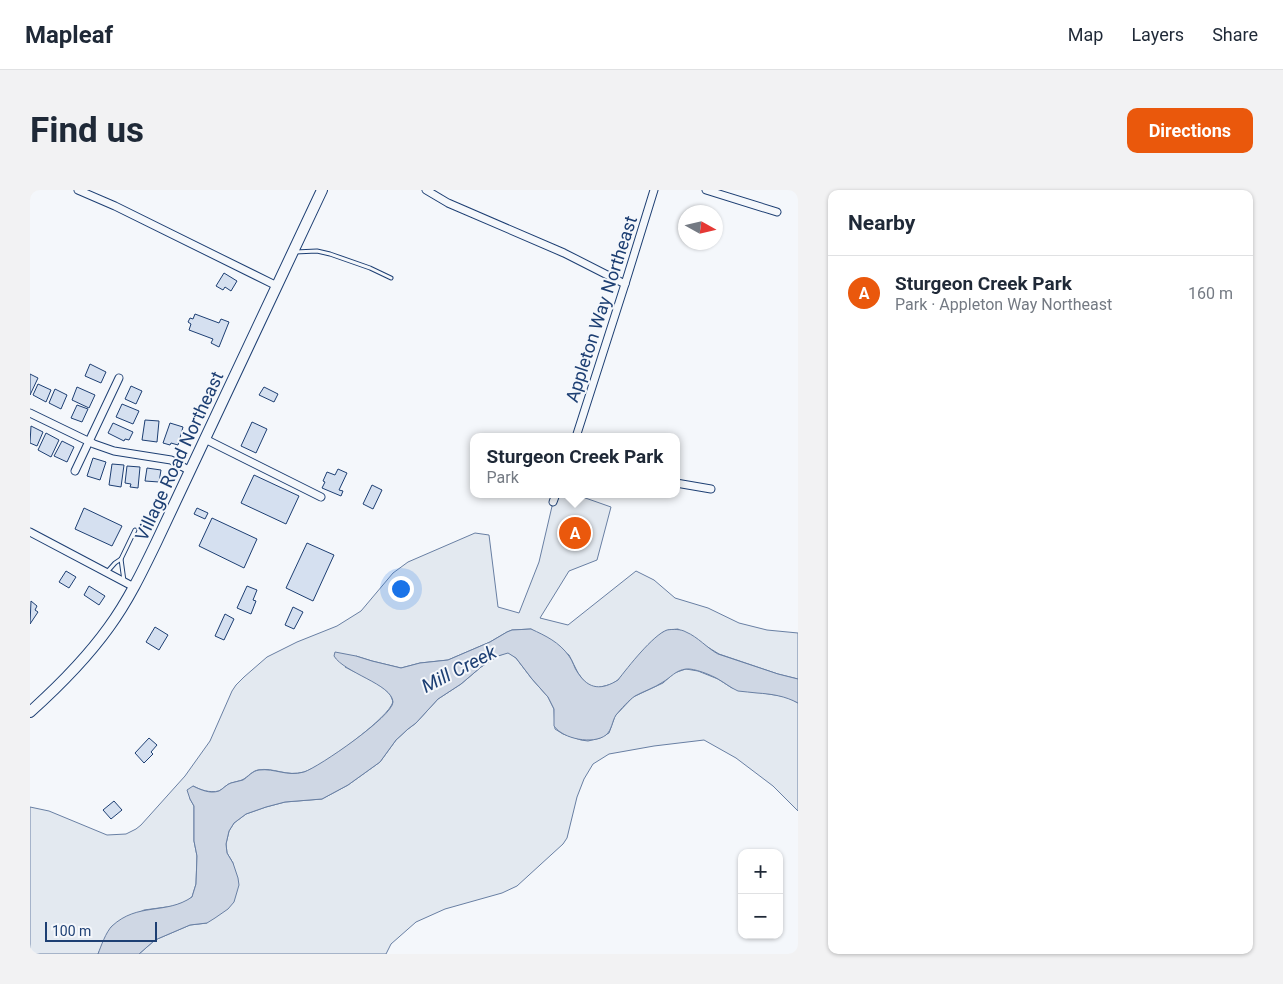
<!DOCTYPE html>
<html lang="en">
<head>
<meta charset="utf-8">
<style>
	body { margin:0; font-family:Roboto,sans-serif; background:#f2f2f3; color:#1f2937 }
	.controls { position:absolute; right:15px; bottom:15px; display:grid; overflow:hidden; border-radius:10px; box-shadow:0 1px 4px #0004 }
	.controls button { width:45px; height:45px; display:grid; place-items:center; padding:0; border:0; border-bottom:1px solid #e0e1e3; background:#fff; color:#1f2937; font:25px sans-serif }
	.compass { position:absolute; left:648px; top:15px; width:45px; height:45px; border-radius:50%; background:#fff; box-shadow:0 1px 4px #0004; rotate:98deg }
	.scale { position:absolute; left:15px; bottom:12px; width:112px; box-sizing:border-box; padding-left:5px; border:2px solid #1d3f73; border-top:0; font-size:14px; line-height:18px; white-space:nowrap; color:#1d3f73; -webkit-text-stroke:4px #f4f7fb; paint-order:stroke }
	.you { position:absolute; left:370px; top:398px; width:18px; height:18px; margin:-12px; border:4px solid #fff; border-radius:50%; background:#1a73e8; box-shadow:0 0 0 8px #1a73e833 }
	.badge { display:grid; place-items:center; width:32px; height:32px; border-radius:50%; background:#ea580c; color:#fff; font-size:16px; font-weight:700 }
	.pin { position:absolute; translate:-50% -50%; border:2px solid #fff; box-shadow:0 1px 5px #0006 }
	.popup { position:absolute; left:440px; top:243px; width:210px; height:65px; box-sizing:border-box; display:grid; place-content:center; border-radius:10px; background:#fff; filter:drop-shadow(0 1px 4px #0005); font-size:16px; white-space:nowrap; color:#747a83 }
	.popup b { font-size:19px; color:#1f2937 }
	.popup::after { content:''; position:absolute; left:50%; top:100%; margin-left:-10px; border:10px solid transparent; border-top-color:#fff }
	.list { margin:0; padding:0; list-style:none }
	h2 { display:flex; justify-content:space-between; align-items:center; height:65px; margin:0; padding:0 20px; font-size:21px }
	h2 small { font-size:16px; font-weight:400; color:#747a83 }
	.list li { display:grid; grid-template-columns:32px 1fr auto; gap:15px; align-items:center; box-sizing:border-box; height:75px; padding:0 20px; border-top:1px solid #e0e1e3 }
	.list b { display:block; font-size:19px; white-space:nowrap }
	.list p { margin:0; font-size:16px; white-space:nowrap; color:#747a83 }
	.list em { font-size:16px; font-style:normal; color:#747a83 }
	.map { position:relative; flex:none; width:768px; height:764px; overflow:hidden; border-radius:10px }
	header { display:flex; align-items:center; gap:30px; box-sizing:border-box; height:70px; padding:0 25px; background:#fff; border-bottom:1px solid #e0e1e3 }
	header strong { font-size:24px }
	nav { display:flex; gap:28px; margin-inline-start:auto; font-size:18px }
	.intro { display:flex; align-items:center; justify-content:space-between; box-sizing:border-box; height:120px; padding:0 30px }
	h1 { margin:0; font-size:35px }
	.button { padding:12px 22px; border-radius:10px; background:#ea580c; color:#fff; font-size:18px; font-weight:700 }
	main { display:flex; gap:30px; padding:0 30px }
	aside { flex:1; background:#fff; border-radius:10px; box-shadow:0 1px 4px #0004 }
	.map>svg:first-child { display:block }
	.green { fill:#e3e9f0; stroke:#687fa3 }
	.water { fill:#cfd7e4; stroke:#687fa3 }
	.building { fill:#d5e0f0; stroke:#1d3f73 }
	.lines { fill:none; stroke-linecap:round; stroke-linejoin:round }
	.service-casing { stroke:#1d3f73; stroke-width:5 }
	.minor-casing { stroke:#1d3f73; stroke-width:9 }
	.secondary-casing { stroke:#1d3f73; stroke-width:12 }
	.service { stroke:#f4f7fb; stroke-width:3 }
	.minor { stroke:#f4f7fb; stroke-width:7 }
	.secondary { stroke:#f4f7fb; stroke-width:10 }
	.labels { text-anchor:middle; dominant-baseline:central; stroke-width:4; stroke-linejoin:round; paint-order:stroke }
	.street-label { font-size:18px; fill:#1d3f73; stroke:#f4f7fb }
	.water-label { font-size:19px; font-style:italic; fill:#1d3f73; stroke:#f4f7fb }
</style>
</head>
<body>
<header>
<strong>Mapleaf</strong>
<nav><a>Map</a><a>Layers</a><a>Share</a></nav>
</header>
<div class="intro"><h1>Find us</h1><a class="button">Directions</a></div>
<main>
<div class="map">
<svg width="768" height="764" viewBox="0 0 768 764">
	<rect width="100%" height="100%" fill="#f4f7fb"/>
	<!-- green -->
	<g class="green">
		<path d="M526,304H544L581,317L567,370L539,381L510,428L538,435L606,381L624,390L645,408L678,418L709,433L737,440L768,443V489L748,484L689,464L648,439L639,440L633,442L620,453L588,490L582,494L567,498L560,496L554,491L548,483L539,465L501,439L482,440L477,442L460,452L418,470L390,473L371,478L342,471L326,466L315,477C328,484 358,495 362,509C363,511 363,513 361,516C352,532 292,577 274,582C256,587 244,577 228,580C222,581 218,587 212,590C209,591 205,592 201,593C197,594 193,599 189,601C179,603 171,600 163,596L160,609L164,616V651L167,666L166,694L162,707L155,712L144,716L114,720L81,737L68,764H0V617L19,621L77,645L96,644L106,639L111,635L155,586L180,551L202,501L206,495L214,487L237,467L267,452L307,436L331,421L363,383L378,372L445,343L459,345L468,417L489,423L509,372L523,312Z"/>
		<path d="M478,462L486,468L502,489L518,507L524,519L525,539L533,544L551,550L558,551L570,548L579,543L585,526L603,507L633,493L644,483L656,479L668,481L688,489L702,498L757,507L768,513V621L743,596L706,568L674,550L624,556L579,564L563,574L554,589L547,607L537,648L533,654L487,696L472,703L415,719L386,732L361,754L356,764H109L125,750L160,735L177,733L203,673L197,663L196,654L199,641L204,633L216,624L236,617L255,612L292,609L318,595L350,572L366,550L378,539L386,533L408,509L431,494L451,477L468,466Z"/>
	</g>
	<!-- water -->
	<path class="water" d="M501,439C516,446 529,452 539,466C543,471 544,478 548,483C559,500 572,500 588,490C598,477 623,445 637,440C643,439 651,439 656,442C668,447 677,458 688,464L748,484L768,489V513C755,506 742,504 727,503C721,502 714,502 708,501C701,498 695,493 688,489C681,485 664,478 656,479C646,480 640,488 633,492C624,498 614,501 605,506C599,510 591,519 586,525C582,531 582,540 576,545C563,555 533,549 524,536V519L518,507L502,489L486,468L478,463L468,466L451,477L431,494L408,509L386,533L378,539L366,550L350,572L318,595L292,609L255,612L236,617L216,624L204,633L199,641L196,654L197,663L203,673L208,688L209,695L204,712L198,719L185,728L177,733L160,735L125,750L109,764H68C71,756 76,742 82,736C108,712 136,725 162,707L166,694L167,666L164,651V616L160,609L157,600L163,596C171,600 180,604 189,601C193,599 197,594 201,593C205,592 209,591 213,590C218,587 222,581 229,580C245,578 257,587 274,582C289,577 363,526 363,512C362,494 314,483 304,466L305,462L326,466L342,471L371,478L390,473L418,470L460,452L477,442L482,440Z"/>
	<!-- building -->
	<g class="building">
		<path d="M194,83L207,91L201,101L195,97L193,100L186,96Z"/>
		<path d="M165,124L189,133L191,129L199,132L189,157L181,153L183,149L159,140L161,134L158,132L160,128L163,129Z"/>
		<path d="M60,174L76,182L71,193L55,186Z"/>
		<path d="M0,184L8,188L0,205Z"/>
		<path d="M8,194L21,200L16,212L3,205Z"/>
		<path d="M101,196L112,201L106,214L95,209Z"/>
		<path d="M47,197L65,205L59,218L42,210Z"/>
		<path d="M234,197L248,204L244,212L229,205Z"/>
		<path d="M25,199L37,205L31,219L19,213Z"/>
		<path d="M92,214L109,221L103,234L86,227Z"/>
		<path d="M47,215L58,219L52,232L41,228Z"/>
		<path d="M115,230L129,231L127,252L112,250Z"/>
		<path d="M222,232L237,239L226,263L211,256Z"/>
		<path d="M83,233L103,242L99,250L95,249L94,251L78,243Z"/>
		<path d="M140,233L153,237L148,255L141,253L140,255L133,253Z"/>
		<path d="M1,236L13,242L7,256L0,253Z"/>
		<path d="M16,243L29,250L21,267L8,260Z"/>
		<path d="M32,251L44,257L37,272L24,266Z"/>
		<path d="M63,268L76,272L70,290L57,286Z"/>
		<path d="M82,274L94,275L91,297L79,295Z"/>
		<path d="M97,276L110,277L108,298L100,297L101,294L95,293Z"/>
		<path d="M117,278L131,280L129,292L115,291Z"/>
		<path d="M308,279L317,283L309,300L313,301L311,306L292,298L295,292L293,291L297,282L305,285Z"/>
		<path d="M224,285L269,306L256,334L211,313Z"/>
		<path d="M342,295L352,300L343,319L333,314Z"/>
		<path d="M54,318L92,336L82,356L45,339Z"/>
		<path d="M167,318L178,323L175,329L164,324Z"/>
		<path d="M182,328L227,349L214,378L169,356Z"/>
		<path d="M277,353L304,365L283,411L256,398Z"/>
		<path d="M36,381L46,387L39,398L29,392Z"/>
		<path d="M59,396L75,406L69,415L54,405Z"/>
		<path d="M217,396L227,400L223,410L226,411L221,424L207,418Z"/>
		<path d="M1,411L7,416L5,420L8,422L0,434Z"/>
		<path d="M263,417L273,422L264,439L255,435Z"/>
		<path d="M195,424L204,429L194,450L185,446Z"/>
		<path d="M125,437L138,445L129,460L116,452Z"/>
		<path d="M119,548L127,555L121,562L123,564L114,573L105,563Z"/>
		<path d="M84,611L92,620L81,629L73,620Z"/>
	</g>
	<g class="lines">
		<defs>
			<g id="service">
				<path d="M265,62L287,61L300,64L340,78L361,88"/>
				<path d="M77,382L85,373L91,369"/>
				<path d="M94,391L91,369L105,340"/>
			</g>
			<g id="minor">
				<path d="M48,0L85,16L247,96"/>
				<path d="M396,0L418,13L534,63L595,94"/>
				<path d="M676,0L747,22"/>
				<path d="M0,223L64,254L84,261L141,270L160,281"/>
				<path d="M546,247L595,94L624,0"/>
				<path d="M175,249L291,307"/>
				<path d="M45,281L89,188"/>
				<path d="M646,293L681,299"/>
				<path d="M523,312L526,304"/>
				<path d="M0,342L104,397"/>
			</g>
			<path id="secondary" d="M0,522C29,496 56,469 79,437C98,411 112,382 126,353L292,0"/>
		</defs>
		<!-- service casing -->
		<use href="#service" class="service-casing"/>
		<!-- minor casing -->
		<use href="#minor" class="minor-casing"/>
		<!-- secondary casing -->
		<use href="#secondary" class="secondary-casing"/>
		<!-- service -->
		<use href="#service" class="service"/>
		<!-- minor -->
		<use href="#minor" class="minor"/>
		<!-- secondary -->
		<use href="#secondary" class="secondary"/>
	</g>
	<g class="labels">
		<!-- street labels -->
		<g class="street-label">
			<text transform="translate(571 119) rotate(-72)">Appleton Way Northeast</text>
			<text transform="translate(149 266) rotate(-65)">Village Road Northeast</text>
		</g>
		<!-- water labels -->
		<g class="water-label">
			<text transform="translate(429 479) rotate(-27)">Mill Creek</text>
		</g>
	</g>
</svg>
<div class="controls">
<button>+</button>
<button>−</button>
</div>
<svg class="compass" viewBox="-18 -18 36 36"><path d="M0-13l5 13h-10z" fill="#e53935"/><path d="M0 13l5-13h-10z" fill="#747a83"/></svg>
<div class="scale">100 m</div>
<div class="you"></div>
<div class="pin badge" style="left:545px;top:343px">A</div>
<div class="popup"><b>Sturgeon Creek Park</b>Park</div>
</div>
<aside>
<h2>Nearby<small></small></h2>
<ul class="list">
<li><span class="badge">A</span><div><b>Sturgeon Creek Park</b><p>Park · Appleton Way Northeast</p></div><em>160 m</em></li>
</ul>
</aside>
</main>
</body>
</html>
